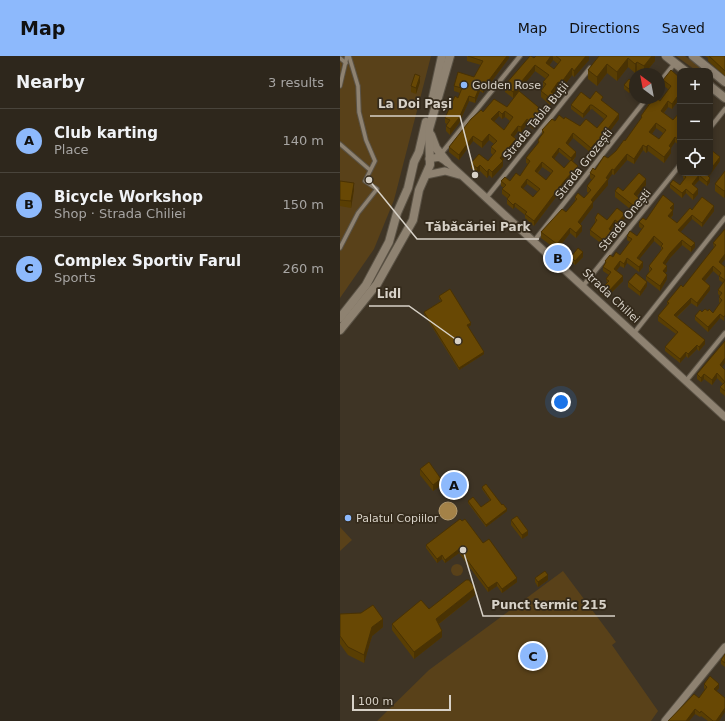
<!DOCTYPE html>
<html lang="en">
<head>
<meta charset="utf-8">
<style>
	body { margin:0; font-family:"DejaVu Sans",sans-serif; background:#362f25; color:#f1f3f6 }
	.controls { position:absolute; right:12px; top:12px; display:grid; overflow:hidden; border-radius:8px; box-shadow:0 2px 6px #0003 }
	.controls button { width:36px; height:36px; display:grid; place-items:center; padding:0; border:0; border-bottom:1px solid #49443b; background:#2e271c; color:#f1f3f6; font:20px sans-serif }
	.compass { position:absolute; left:289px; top:12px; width:36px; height:36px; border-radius:50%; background:#2e271c; box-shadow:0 2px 6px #0003; rotate:328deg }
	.scale { position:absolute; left:12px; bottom:10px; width:99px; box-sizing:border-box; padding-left:4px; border:2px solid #d7d1c7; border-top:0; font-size:11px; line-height:14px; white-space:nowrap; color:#d7d1c7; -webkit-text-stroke:3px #342a1b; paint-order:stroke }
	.you { position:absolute; left:221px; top:346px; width:14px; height:14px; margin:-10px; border:3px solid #fff; border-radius:50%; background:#1a73e8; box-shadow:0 0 0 6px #1a73e833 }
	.badge { display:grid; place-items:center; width:26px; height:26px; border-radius:50%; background:#8db9fc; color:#111; font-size:13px; font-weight:700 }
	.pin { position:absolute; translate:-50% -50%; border:2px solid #fff; box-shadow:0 1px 4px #0006 }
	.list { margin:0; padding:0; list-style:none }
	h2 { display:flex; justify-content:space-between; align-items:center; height:52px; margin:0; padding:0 16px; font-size:17px }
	h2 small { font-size:13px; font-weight:400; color:#a7a5a3 }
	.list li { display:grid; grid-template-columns:26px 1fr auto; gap:12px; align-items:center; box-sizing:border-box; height:64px; padding:0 16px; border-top:1px solid #49443b }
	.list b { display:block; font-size:15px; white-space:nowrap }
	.list p { margin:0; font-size:13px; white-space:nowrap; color:#a7a5a3 }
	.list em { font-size:13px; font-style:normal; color:#a7a5a3 }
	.icon { flex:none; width:22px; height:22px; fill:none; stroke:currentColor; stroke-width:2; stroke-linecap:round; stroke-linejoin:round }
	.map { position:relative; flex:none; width:385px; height:665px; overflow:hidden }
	header { display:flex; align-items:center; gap:24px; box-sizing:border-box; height:56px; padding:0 20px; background:#8db9fc; color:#111 }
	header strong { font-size:19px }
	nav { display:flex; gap:22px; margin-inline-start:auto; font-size:14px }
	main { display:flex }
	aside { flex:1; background:#2e271c }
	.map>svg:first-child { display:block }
	.green { fill:#594119 }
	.water { fill:#a48248; stroke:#b39a6e }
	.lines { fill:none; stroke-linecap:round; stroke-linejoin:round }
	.pedestrian-casing { stroke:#5a5245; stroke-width:5.5 }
	.minor-casing { stroke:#5a5245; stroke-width:6 }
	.tertiary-casing { stroke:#5a5245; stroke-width:9 }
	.secondary-casing { stroke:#5a5245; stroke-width:10 }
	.pedestrian { stroke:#8e8271; stroke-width:3.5 }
	.minor { stroke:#8e8271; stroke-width:4 }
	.tertiary { stroke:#8e8271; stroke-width:7 }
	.secondary { stroke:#8e8271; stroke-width:8 }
	.wall { fill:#593e03; fill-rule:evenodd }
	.shaded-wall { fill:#493203 }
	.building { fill:#684804; stroke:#493203; fill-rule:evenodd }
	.poi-dot { fill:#8db9fc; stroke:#342a1b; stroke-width:1.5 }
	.labels { text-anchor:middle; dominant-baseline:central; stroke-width:3.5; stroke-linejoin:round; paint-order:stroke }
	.poi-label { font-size:11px; fill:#d7d1c7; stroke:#342a1b; text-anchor:start }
	.street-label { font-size:11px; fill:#d7d1c7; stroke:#342a1b }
	.leader { fill:none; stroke:#d7d1c7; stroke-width:1.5 }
	.callout-dot { fill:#d7d1c7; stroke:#342a1b; stroke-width:1.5 }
	.callout-label { font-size:12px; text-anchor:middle; font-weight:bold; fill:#d7d1c7; stroke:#342a1b; stroke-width:3.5; stroke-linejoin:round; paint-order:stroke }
</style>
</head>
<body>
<header>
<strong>Map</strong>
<nav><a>Map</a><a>Directions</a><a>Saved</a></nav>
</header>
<main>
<aside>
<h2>Nearby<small>3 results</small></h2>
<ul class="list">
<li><span class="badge">A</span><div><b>Club karting</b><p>Place</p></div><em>140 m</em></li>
<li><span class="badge">B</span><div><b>Bicycle Workshop</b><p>Shop · Strada Chiliei</p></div><em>150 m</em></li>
<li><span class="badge">C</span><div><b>Complex Sportiv Farul</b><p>Sports</p></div><em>260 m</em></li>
</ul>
</aside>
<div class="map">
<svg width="385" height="665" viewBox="0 0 385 665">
	<rect width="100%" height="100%" fill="#3e3425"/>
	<!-- green -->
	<g class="green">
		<path d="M0,0H91L54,144L34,193L0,242Z"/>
		<path d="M336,0H345L365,15L354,13Z"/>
		<path d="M0,471L12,484L0,495Z"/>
		<circle cx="117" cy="514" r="6"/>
		<path d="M223,515L276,586L272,589L318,655L311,665H37L89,614Z"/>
	</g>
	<!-- water -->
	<circle class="water" cx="108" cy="455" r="9"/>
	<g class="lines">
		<defs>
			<g id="pedestrian">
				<path d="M0,2L6,7"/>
				<path d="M0,30L7,0"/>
				<path d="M0,88L30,114"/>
				<path d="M0,192L18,157L37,133L25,125L35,105L26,84L19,56L18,30L9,0"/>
			</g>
			<g id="minor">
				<path d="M319,27L335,7"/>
				<path d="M370,72L385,53"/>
				<path d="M100,99L180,0"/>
				<path d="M147,141L250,12"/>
				<path d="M194,185L307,42"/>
				<path d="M243,230L340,109"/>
				<path d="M294,277L385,162"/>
				<path d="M346,325L385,277"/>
			</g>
			<g id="tertiary">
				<path d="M89,103L99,101L107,106L385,361"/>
				<path d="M86,119L105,115L119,119"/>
				<path d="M325,665L385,591"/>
			</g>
			<g id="secondary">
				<path d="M326,0L345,15"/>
				<path d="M353,0L385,26"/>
				<path d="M370,30L385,42"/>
				<path d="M93,41L102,0"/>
				<path d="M91,79L96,92L107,106"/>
				<path d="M0,262L26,229L49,186L57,157L68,132L74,106L79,96L86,66"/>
				<path d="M0,274L37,228L73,164L79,134L90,109L89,73L110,0"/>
			</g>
		</defs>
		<!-- pedestrian casing -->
		<use href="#pedestrian" class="pedestrian-casing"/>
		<!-- minor casing -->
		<use href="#minor" class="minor-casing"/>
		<!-- tertiary casing -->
		<use href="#tertiary" class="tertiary-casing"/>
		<!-- secondary casing -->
		<use href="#secondary" class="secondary-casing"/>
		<!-- pedestrian -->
		<use href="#pedestrian" class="pedestrian"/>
		<!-- minor -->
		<use href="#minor" class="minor"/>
		<!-- tertiary -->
		<use href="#tertiary" class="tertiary"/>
		<!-- secondary -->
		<use href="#secondary" class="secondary"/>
	</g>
	<!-- wall -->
	<g class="wall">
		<path d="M127,0H169V2L143,37L140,35L135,47L129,45L119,67L110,79L106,75V70L107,68L105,67V62L118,42L120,37L114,35V30L134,21L141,9L127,5Z"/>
		<path d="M196,0H249V4L234,21L232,19L221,34L218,32L214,38V44L210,49L201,41V35L203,31V26L206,23L195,15L173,42L165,36V29ZM213,4L218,8L214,13L209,10Z"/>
		<path d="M259,0H315V5L304,18H302L297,15L295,17L288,11L277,25L267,17L257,30L248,23V14Z"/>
		<path d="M365,0H385V20L368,5V2Z"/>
		<path d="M340,22V49L337,46L332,53L328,51L324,57L333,64L340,56V90L335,86L331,92V97L324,107L308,95L306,97L303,94L294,108L287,104L274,119L272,118L268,124V129L253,146V151L240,168L242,175L236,182L230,177L217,194L201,182V176L226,156L235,145V141L244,142L249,137L247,136V130L252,124L250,122V117L255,114L276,95L285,85L301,63V60L308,49V44L320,45L329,34L323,29V24ZM316,72L323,77L319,83L312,78Z"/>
		<path d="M80,26L76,38L71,36V30Z"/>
		<path d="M295,28V39L290,35L289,37L284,33V29Z"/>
		<path d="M250,43L263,46L279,63L258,91L257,90L251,97L233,82L228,88L236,100L233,105L238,114L225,129L194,170L185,162V159L175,151L173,153L167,148V142L162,138V133L164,132L161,130V125H170L180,120L188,108L186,107V102L198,88V84L202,79V74L215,65L224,63L240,70L257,72L264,63L252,53L250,54L243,62L231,53V49ZM219,96L230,105L224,112L214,103ZM202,111L211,117L206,124L198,117ZM187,128L198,136L193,141L183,132Z"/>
		<path d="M167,51L203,60L193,73L187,68L181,77L178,75L174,81L176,88L163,104V110L152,122L149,119L147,122L140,115L137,118L131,112V107L148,105L153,99L151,97V91L154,88L149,84L142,92L133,85L119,104L109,96V91L143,56ZM159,60L162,63L165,61L170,65L164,74L154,65Z"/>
		<path d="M380,105L369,120L370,126L367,130L359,124L354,130L358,138L353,144L346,137L342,142L330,132V128L340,129L344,123L343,122V118Z"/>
		<path d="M385,115L384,142L375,135V128Z"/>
		<path d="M0,125L14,133L11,152L0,150Z"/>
		<path d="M306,129L297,140L300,148L294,156L275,141V135H283Z"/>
		<path d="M334,153L333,154V159L331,162L337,167L352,154L374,155L362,171L352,163L340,176L355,191L351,196L342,189L330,202L325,209L327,215L325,217L327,223L320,235L306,224V220L310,215H309V210L321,194V191L314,185L299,203L303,211L299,216L287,207L284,212L280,210L276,215L283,225L266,242L261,238V233L267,227L266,223L269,219L263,215V211L265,208V205L273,201L280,199L290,186L287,184V180H297L302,173L299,171V166Z"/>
		<path d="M255,162L267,164L285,162L278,171L275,168L271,174L275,182L266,191L250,179V174L255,167Z"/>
		<path d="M385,173V203L381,208L385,211L384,265L380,262L368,276L355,264V260L362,256L368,255L373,257L380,247L379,246V241L380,240L378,238V234L383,227L379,224V220L373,215L365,225L370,234L357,251L351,247L337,261L365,288L359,295L357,293L348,302L346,300L340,307L325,295V291L336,278L318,265V260L327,249V246L343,231L374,192L373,187Z"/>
		<path d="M231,201H243L235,209L231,205Z"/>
		<path d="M288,226L307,230L300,240L288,231Z"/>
		<path d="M99,240L131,269L128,271L144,298L119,314L84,258V256L101,245L99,243Z"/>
		<path d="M382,311L385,314V340L380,336V331L383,328L377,322L372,329L364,323L361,326L357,323V318Z"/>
		<path d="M80,413L101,429L93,435L80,419Z"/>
		<path d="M106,421L119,427L120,432L114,436L106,425Z"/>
		<path d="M142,431L162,449L167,455L146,471L128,447V445L141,451L150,444L142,433Z"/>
		<path d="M171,464L188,479L182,483L171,469Z"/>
		<path d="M122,465L143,487L177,526L162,537L157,530L148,536L119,497L105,507L102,503L97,507L86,492V489Z"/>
		<path d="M195,522L208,524L198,531L195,526Z"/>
		<path d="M135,539L99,568L102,581L74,603L52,574V568L89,553Z"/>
		<path d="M0,558L43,571L32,580L24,607L8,599L0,588Z"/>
		<path d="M385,598V611L381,608V604Z"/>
		<path d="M364,628L379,632L376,635L379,665H368L361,660L360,661L355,658L349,665L359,642L365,634L364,632Z"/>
	</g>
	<!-- shaded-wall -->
	<g class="shaded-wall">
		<path d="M167,0H169V2L143,37V32Z"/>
		<path d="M211,0H213V4L206,14V7Z"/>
		<path d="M246,0H249V4L234,21V15Z"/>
		<path d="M312,0H315V5L304,18V10Z"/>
		<path d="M288,2V11L277,25V16Z"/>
		<path d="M297,6V15L295,17V8Z"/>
		<path d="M267,8V17L257,30V21Z"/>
		<path d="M195,9V15L173,42V36Z"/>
		<path d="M232,12V19L221,34V27Z"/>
		<path d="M80,20V26L76,38V32Z"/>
		<path d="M218,26V32L214,38V44L210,49L211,36Z"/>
		<path d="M140,30V35L135,47V42Z"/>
		<path d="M290,31V35L289,37V33Z"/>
		<path d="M129,40V45L119,67L110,79V73Z"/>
		<path d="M337,41V46L332,53V48Z"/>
		<path d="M328,45V51L321,60V55Z"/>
		<path d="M373,48V54L370,57V52Z"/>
		<path d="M250,49V54L243,62V58Z"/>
		<path d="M159,55V60L151,69V63Z"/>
		<path d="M165,55V61L162,63V58Z"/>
		<path d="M203,55V60L193,73V68Z"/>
		<path d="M279,58V63L258,91V86Z"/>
		<path d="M187,63V68L181,77V71Z"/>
		<path d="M316,67V72L309,82V76Z"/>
		<path d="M178,70V75L171,85V79Z"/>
		<path d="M233,77V82L226,91V87Z"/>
		<path d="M149,78V84L142,92V86Z"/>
		<path d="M133,80V85L119,104V99Z"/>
		<path d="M335,81V86L331,92V97L324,107V101L329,90Z"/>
		<path d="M176,83V88L160,108V102Z"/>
		<path d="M257,85V90L251,97V92Z"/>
		<path d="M303,89V94L294,108V103Z"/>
		<path d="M308,89V95L306,97V91Z"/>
		<path d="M219,92V96L212,106V101Z"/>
		<path d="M236,96V100L231,106V102Z"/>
		<path d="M287,98V104L274,119V114Z"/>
		<path d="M380,101V105L367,123V119L368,117H370V114Z"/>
		<path d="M163,105V110L152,122V116Z"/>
		<path d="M202,106V111L195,119V115Z"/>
		<path d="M140,109V115L137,118V112Z"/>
		<path d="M238,110V114L225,129L194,170V165L225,124Z"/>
		<path d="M149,113V119L147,122V116Z"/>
		<path d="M272,113V118L268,124V129L251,149V144Z"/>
		<path d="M359,119V124L352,132V128Z"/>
		<path d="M370,122V126L367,130V126Z"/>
		<path d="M187,123V128L181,135V131Z"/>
		<path d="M306,123V129L294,143V138Z"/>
		<path d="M14,127V133L11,152V145Z"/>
		<path d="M346,133V137L342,142V137Z"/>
		<path d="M358,133V138L353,144V139Z"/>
		<path d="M385,134V141L384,142V135Z"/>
		<path d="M300,143V148L294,156V150Z"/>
		<path d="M253,146V151L238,171V166Z"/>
		<path d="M175,147V151L173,153V149Z"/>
		<path d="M334,148V153L330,157V152Z"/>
		<path d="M374,150V155L362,171V167Z"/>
		<path d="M333,154V159L328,164V160Z"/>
		<path d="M285,158V162L278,171V166Z"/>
		<path d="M352,159V163L338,179V174Z"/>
		<path d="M275,164V168L269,177V173Z"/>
		<path d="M242,170V175L236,182V177Z"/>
		<path d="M230,172V177L217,194V188Z"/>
		<path d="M275,178V182L266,191V186Z"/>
		<path d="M314,180V185L297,206V202Z"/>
		<path d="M342,184V189L330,202L323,212V207L330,197Z"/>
		<path d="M355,187V191L351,196V191Z"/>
		<path d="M243,196V201L235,209V205Z"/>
		<path d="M385,198V203L379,211V206Z"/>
		<path d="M287,202V207L284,212V208Z"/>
		<path d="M280,205V210L274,218V213Z"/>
		<path d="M303,206V211L299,216V211Z"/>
		<path d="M327,210V215L323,220V215Z"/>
		<path d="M373,210V215L362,228V223Z"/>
		<path d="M327,219V223L320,235V230Z"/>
		<path d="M283,220V225L266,242V238Z"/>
		<path d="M307,226V230L300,240V236Z"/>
		<path d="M370,230V234L357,251V247Z"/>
		<path d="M351,242V247L334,263V259Z"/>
		<path d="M380,258V262L368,276V271Z"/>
		<path d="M131,267V269L127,272V269Z"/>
		<path d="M365,284V288L359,295V291Z"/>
		<path d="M357,289V293L348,302V298Z"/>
		<path d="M144,296V298L119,314V312Z"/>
		<path d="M346,296V300L340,307V303Z"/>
		<path d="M385,302V307L380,314V309Z"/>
		<path d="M377,317V322L372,329V324Z"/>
		<path d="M364,318V323L361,326V322Z"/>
		<path d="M101,423V429L93,435V429Z"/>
		<path d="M119,424L120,432L114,436V431L118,425Z"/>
		<path d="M167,453V455L146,471V469Z"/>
		<path d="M188,475V479L182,483V479Z"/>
		<path d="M119,493V497L105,507V504Z"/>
		<path d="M102,499V503L97,507V503Z"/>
		<path d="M208,519V524L198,531V526Z"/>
		<path d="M177,522V526L162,537V533Z"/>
		<path d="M157,526V530L148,536V532Z"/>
		<path d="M135,532V539L96,570V563Z"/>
		<path d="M43,563V571L32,580L24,607V599L32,571Z"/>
		<path d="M102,575V581L74,603V596Z"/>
		<path d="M379,628V632L374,638V633Z"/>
		<path d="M385,652V656L379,665H376Z"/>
		<path d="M355,653V658L349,665H346Z"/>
	</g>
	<!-- building -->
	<g class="building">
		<path d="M128,0H167L143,32L140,30L135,42L129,40L119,62L110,73L106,70L110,64L105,62L115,40L118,42L122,32L114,30L118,16L134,21L143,5Z"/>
		<path d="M190,0H191L194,2L196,0H211L206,7L214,13L221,4L216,0H246L234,15L232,12L221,27L218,26L211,36L214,38L210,42L201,35L206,28L203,26L209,19L195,9L173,36L165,29Z"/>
		<path d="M259,0H312L304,10L297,6L295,8L288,2L277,16L267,8L257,21L248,14Z"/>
		<path d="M369,0H385V15Z"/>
		<path d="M331,14L340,22V44L337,41L332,48L328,45L321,55L333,64L340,56V85L335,81L329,90L331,92L324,101L308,89L306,91L303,89L294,103L287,98L274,114L272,113L266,122L268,123L251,144L253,146L238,166L242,170L236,177L230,172L217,188L201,176L222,153L226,156L237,143L235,141L238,137L244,142L251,134L247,130L255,120L250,117L253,112L255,114L264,100L268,102L276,95L284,84L285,85L302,61L301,60L311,46L308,44L310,42H316L320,45L331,30L323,24ZM316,67L326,74L319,83L309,76Z"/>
		<path d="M75,18L80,20L76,32L71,30Z"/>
		<path d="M289,23L295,28V35L290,31L289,33L284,29Z"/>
		<path d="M179,35L203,55L193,68L187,63L181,71L178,70L171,79L176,83L160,102L163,105L152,116L149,113L147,116L140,109L137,112L131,107L139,98L148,105L156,95L151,91L157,85L149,78L142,86L133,80L119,99L109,91L131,63L141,54L143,56L154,43L167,51ZM159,55L162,58L165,55L173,61L164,74L151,63Z"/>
		<path d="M256,35L263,41L261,44L279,58L258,86L257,85L251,92L233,77L226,87L236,96L231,102L219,92L212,101L224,112L231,104L238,110L225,124L194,165L185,158L187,156L175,147L173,149L167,143L170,139L162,133L166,129L161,125L165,121L170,125L176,117L180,120L190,105L186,102L199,86L198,84L204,76L202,74L212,63L215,65L219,59L224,63L225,61L240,70L246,63L257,72L267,60L252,49H250L243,58L231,49L241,36L250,43ZM202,106L213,115L206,124L195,115ZM187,123L200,133L193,141L181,131Z"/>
		<path d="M370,46L373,48L370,52Z"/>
		<path d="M370,93L380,101L370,114Z"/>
		<path d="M385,115V134L384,135L375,128Z"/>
		<path d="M299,117L306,123L294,138L300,143L294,150L275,135L278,131L283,135Z"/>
		<path d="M344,117H368L367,119L370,122L367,126L359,119L352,128L358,133L353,139L346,133L342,137L330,128L333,124L340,129L346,121L343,118Z"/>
		<path d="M0,125L14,127L11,145L0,144Z"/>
		<path d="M323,139L334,148L330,152L333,154L328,160L337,167L350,152L352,154L362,141L374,150L362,167L352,159L338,174L355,187L351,191L342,184L330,197L323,207L327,210L323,215L327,219L320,230L306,220L312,213L309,210L323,192L321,190L323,188L314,180L297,202L303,206L299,211L287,202L284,208L280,205L274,213L283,220L266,238L261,233L269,225L266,223L271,216L263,211L266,206L265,205L270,199L273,201L276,196L280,199L292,183L287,180L290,175L297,180L304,170L299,166L303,162L306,164Z"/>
		<path d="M277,152L285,158L278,166L275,164L269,173L275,178L266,186L250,174L257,164L255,162L258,157L267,164Z"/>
		<path d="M385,173V198L379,206L385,211V259L384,261L380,258L368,271L355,260L360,254L362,256L365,253L368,255L369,253L373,257L382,244L379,241L382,237L378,234L385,224L379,220L381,217L373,210L362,223L370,230L357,247L351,242L334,259L365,284L359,291L357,289L348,298L346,296L340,303L325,291L338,276L318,260L329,247L327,246L341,229L343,231L376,189L373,187Z"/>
		<path d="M238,192L243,196L235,205L231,201Z"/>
		<path d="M296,217L307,226L300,236L288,226Z"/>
		<path d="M110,233L131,267L127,269L144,296L119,312L84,256L102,245L99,240Z"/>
		<path d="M385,285V302L380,309L385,314V326L377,317L372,324L364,318L361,322L357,318Z"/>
		<path d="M385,326V335L380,331Z"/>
		<path d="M89,406L101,423L93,429L80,413Z"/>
		<path d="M111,417L119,424L118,425L120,428L114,431L106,421Z"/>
		<path d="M146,428L162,449L163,448L167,453L146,469L128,445L133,441L141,451L151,444L142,431Z"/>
		<path d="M177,460L188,475L182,479L171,464Z"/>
		<path d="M120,463L122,465L125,463L143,487L149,483L177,522L162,533L157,526L148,532L119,493L105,504L102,499L97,503L86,489Z"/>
		<path d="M205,515L208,519L198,526L195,522Z"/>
		<path d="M126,524H129L135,532L96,563L102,575L74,596L52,568L81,544L89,553Z"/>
		<path d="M33,549L43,563L32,571L24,599L8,591L0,580V558L21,557Z"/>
		<path d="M385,598V607L381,604Z"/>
		<path d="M370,620L379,628L374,633L385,642V652L376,665H373L361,655L360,657L355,653L346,665H328L354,638L359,642L367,631L364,628Z"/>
	</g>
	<!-- markers -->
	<g class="poi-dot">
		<circle cx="124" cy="29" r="4"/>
		<circle cx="8" cy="462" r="4"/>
	</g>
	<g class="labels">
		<!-- poi labels -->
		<g class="poi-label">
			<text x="132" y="29">Golden Rose</text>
			<text x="16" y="462">Palatul Copiilor</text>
		</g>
		<!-- street labels -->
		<g class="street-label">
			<text transform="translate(196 65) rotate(-51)">Strada Tabla Buții</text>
			<text transform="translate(244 108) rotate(-52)">Strada Grozești</text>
			<text transform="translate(285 164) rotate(-51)">Strada Onești</text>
			<text transform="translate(271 240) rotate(43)">Strada Chiliei</text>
		</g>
	</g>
	<!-- callouts -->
	<path class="leader" d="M135 119L120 60H30M29 124L77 183H199M118 285L69 250H29M123 494L143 560H275"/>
	<g class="callout-dot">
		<circle cx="135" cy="119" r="4"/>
		<circle cx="29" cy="124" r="4"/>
		<circle cx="118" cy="285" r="4"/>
		<circle cx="123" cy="494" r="4"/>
	</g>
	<g class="callout-label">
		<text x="75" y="52">La Doi Pași</text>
		<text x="138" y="175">Tăbăcăriei Park</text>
		<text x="49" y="242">Lidl</text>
		<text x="209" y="553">Punct termic 215</text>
	</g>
</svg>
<div class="controls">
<button>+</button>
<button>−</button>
<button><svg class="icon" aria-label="locate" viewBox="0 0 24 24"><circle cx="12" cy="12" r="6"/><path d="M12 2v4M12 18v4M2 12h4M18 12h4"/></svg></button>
</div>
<svg class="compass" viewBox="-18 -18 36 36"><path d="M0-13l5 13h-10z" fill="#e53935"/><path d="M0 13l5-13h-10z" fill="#a7a5a3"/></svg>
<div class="scale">100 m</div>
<div class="you"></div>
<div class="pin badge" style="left:114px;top:429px">A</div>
<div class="pin badge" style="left:218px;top:202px">B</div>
<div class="pin badge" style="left:193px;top:600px">C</div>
</div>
</main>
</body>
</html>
